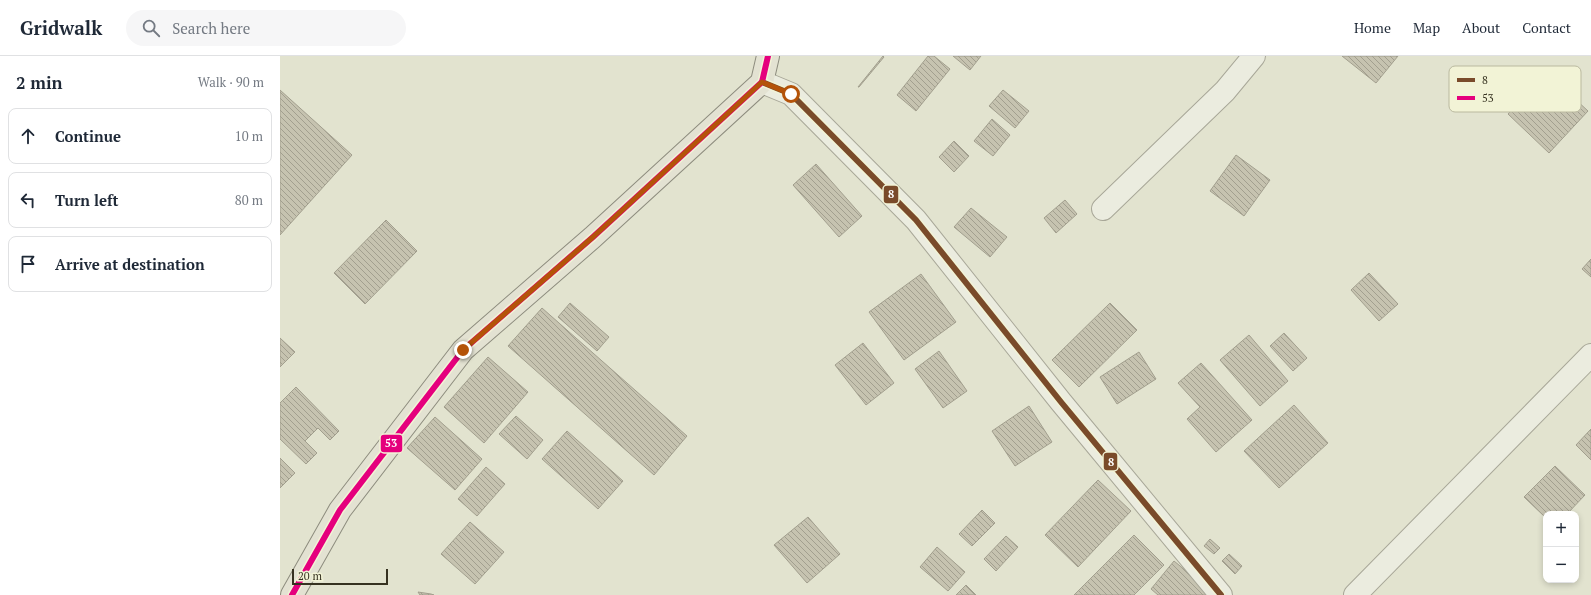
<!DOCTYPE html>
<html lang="en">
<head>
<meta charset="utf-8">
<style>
	body { margin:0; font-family:"PT Serif",serif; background:#f6f6f7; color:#1f2937 }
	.controls { position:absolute; right:12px; bottom:12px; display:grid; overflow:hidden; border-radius:8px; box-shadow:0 2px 6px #0003 }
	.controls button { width:36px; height:36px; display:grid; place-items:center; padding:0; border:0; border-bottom:1px solid #e0e1e3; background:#fff; color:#1f2937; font:20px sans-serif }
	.scale { position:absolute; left:12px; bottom:10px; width:96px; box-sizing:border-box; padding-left:4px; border:2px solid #363220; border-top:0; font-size:11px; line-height:14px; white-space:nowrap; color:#363220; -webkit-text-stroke:3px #f2f3d6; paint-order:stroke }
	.stop { position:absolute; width:12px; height:12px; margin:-9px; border:3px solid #b45309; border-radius:50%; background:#fff }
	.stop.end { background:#b45309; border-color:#fff; box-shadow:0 1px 4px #0008 }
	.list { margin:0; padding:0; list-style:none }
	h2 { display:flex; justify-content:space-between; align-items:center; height:52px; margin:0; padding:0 16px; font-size:17px }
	h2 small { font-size:13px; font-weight:400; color:#747a83 }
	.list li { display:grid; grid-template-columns:26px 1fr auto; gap:12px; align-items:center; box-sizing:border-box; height:56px; margin:0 8px 8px; padding:0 8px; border:1px solid #e0e1e3; border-radius:8px }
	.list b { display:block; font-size:15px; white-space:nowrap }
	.list em { font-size:13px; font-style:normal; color:#747a83 }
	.icon { flex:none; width:22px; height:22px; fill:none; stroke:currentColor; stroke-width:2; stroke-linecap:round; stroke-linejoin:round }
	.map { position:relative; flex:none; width:1311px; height:539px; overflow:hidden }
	header { display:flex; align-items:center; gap:24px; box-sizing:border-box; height:56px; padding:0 20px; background:#fff; border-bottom:1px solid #e0e1e3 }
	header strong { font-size:19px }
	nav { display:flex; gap:22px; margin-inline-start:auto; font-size:14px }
	.search { width:280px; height:36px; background:#f6f6f7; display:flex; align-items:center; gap:10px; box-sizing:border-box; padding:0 14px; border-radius:22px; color:#747a83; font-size:15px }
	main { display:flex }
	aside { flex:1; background:#fff }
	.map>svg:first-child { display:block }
	.building { fill:url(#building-back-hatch); stroke:#a29f8e }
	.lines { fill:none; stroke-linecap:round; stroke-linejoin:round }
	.minor-casing { stroke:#a8a798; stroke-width:24 }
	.major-casing { stroke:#8d8c7e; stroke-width:24 }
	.minor { stroke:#ebecdf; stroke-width:22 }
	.major { stroke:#e3e2d2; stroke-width:22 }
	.bus-1-casing { stroke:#f2f3d6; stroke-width:9 }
	.bus-2-casing { stroke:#f2f3d6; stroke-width:9 }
	.bus-1 { stroke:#7a4b2a; stroke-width:6 }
	.bus-2 { stroke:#e5007d; stroke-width:6 }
	.route { stroke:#b45309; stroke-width:5 }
	.key { fill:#f2f3d6; stroke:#bab99f; stroke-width:1 }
	.key-label { font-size:11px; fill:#363220 }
	.line-badge { stroke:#f2f3d6; stroke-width:1.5 }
	.badge-label { font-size:11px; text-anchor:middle; font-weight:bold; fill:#fff }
</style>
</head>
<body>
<header>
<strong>Gridwalk</strong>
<div class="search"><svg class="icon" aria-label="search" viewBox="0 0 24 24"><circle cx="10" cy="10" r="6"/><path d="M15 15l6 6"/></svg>Search here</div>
<nav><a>Home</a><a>Map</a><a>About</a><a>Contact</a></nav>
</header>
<main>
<aside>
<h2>2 min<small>Walk · 90 m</small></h2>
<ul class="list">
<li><svg class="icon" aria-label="ahead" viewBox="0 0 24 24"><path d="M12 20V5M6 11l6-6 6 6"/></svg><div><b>Continue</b></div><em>10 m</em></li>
<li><svg class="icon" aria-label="left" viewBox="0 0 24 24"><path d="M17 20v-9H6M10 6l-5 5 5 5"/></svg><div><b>Turn left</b></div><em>80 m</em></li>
<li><svg class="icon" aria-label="arrive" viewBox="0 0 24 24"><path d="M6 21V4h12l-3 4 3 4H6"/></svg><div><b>Arrive at destination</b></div></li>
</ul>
</aside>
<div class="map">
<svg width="1311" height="539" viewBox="0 0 1311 539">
	<defs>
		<pattern id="building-back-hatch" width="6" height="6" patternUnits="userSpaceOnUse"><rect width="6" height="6" fill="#c6c3b0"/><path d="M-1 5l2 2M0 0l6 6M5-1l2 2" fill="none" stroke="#a29f8f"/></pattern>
	</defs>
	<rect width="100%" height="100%" fill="#e2e3cf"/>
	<!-- building -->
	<g class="building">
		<path d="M603,0L604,1L579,31H578Z"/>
		<path d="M648,0H654L670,13L636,55L617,39Z"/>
		<path d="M673,0H701L690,14Z"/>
		<path d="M1062,0H1118L1096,27Z"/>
		<path d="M1266,16L1308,55L1269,97L1228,58Z"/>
		<path d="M0,34L72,99L0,179Z"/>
		<path d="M723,34L749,55L735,72L709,50Z"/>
		<path d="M712,63L730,79L713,100L694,85Z"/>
		<path d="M674,85L689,100L674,116L659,101Z"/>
		<path d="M956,99L990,124L964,160L930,135Z"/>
		<path d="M536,108L582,160L559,181L513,129Z"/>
		<path d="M785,144L797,158L776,177L764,162Z"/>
		<path d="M691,152L727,181L710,201L674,171Z"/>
		<path d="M106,164L137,195L85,248L54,217Z"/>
		<path d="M1311,203V221L1302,213Z"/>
		<path d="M1089,217L1118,248L1099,265L1071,234Z"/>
		<path d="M641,218L676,266L624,304L589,256Z"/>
		<path d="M290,247L329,281L317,295L278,261Z"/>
		<path d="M830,247L857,274L799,331L772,304Z"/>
		<path d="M262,252L407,380L374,419L228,290Z"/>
		<path d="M1004,277L1027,302L1013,315L990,290Z"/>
		<path d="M969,279L1008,325L980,350L940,304Z"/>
		<path d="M0,282L15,296L0,311Z"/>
		<path d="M583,287L614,327L586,349L555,309Z"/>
		<path d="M659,295L687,335L663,352L635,313Z"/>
		<path d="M859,296L876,323L837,348L820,321Z"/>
		<path d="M208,301L248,336L204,387L164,351Z"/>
		<path d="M921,307L972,364L936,396L907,363L920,351L898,327Z"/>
		<path d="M16,331L59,375L50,384L38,372L25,385L37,397L26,408L0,383V347Z"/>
		<path d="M1014,349L1048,387L999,432L964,395Z"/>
		<path d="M749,350L772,386L735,410L712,375Z"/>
		<path d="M236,360L263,384L247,403L219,378Z"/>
		<path d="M155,361L202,403L175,434L127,392Z"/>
		<path d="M1311,373V404L1296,389Z"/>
		<path d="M287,375L343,425L318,453L262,403Z"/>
		<path d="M0,402L15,417L0,432Z"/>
		<path d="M1275,410L1305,439L1287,458H1266V462L1244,441Z"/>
		<path d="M206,411L225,428L197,460L178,443Z"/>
		<path d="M818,424L851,455L798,511L765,479Z"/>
		<path d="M702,454L715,467L692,490L679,478Z"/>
		<path d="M528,461L560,498L527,527L494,489Z"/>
		<path d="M190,466L224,496L195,528L161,498Z"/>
		<path d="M854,479L884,509L854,539H794Z"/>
		<path d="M726,480L738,491L716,515L704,503Z"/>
		<path d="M930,483L940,492L934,498L924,490Z"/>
		<path d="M657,491L685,516L668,535L640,511Z"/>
		<path d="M949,498L962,510L955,518L942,505Z"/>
		<path d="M894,505L933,537L931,539H878L871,533Z"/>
		<path d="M686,529L696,539H676Z"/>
		<path d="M138,536L151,538L154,539H140Z"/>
	</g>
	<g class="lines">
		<defs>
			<g id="minor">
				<path d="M482,26L511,38L636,164L781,346L941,539"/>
				<path d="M823,153L945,35L974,0"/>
				<path d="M1075,539L1311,299"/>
			</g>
			<path id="major" d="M12,539L60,454L183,294L313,181L482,26L488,0"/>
		</defs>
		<!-- minor casing -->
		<use href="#minor" class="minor-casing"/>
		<!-- major casing -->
		<use href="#major" class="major-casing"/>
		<!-- minor -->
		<use href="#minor" class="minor"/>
		<!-- major -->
		<use href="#major" class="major"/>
		<defs>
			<path id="bus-1" d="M482,26L511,38L636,164L781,346L941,539"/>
			<path id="bus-2" d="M12,539L60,454L183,294L313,181L482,26L488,0"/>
		</defs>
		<!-- bus-1 casing -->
		<use href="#bus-1" class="bus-1-casing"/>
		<!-- bus-2 casing -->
		<use href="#bus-2" class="bus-2-casing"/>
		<!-- bus-1 -->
		<use href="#bus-1" class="bus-1"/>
		<!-- bus-2 -->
		<use href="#bus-2" class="bus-2"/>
	</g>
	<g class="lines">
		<!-- route -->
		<path class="route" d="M183,294L313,181L482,26L511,38"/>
	</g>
	<!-- legend -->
	<rect x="1169" y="10" width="132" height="46" rx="6" class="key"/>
	<rect x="1177" y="22" width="18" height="4" fill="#7a4b2a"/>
	<rect x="1177" y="40" width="18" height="4" fill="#e5007d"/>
	<g class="key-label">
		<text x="1202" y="28">8</text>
		<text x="1202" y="46">53</text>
	</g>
	<g class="line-badge">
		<rect x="603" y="129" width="16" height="19" rx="4" fill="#7a4b2a"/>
		<rect x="100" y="378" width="23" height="19" rx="4" fill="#e5007d"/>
		<rect x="823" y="396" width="15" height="19" rx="4" fill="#7a4b2a"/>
	</g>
	<g class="badge-label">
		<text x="611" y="142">8</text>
		<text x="111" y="391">53</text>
		<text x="831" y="410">8</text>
	</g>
</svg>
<div class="controls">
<button>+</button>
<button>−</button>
</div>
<div class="scale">20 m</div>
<div class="stop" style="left:511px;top:38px"></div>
<div class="stop end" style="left:183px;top:294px"></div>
</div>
</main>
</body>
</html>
